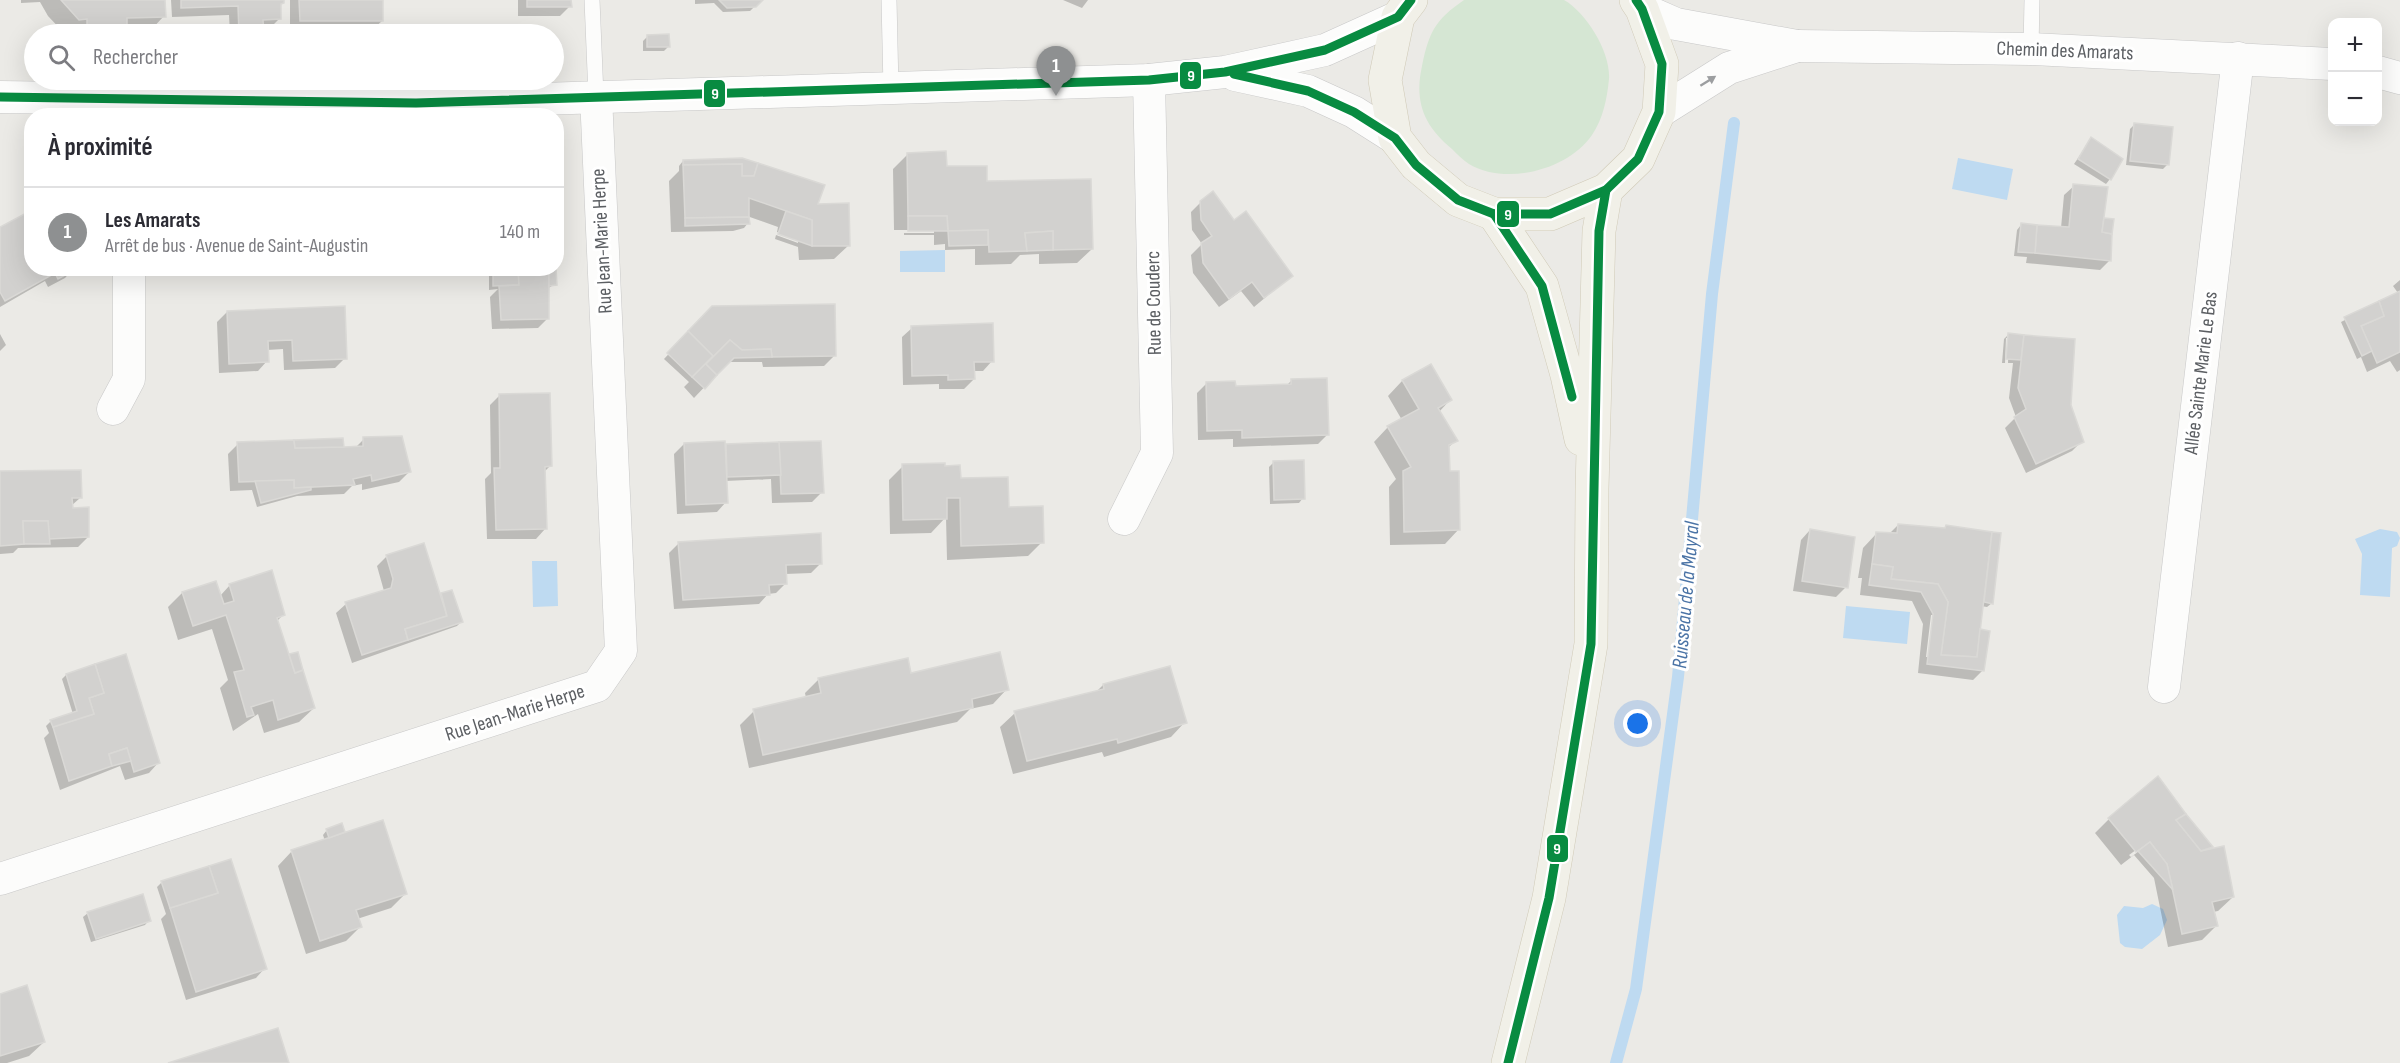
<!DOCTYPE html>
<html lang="fr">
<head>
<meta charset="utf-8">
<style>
	body { margin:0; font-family:"Sofia Sans Condensed",sans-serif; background:#f2f2f3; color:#2b2b33 }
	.controls { position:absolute; right:18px; top:18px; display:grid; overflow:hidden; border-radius:12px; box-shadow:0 6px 24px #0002 }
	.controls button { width:54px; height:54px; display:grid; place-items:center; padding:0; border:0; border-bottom:2px solid #e1e1e2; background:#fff; color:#2b2b33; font:30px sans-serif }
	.you { position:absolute; left:1638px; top:724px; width:21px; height:21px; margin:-15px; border:4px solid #fff; border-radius:50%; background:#1a73e8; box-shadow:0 0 0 9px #1a73e833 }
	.badge { display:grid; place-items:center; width:39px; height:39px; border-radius:50%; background:#8e9091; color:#fff; font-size:20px; font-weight:700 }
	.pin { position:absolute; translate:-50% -50px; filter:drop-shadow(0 2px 3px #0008) }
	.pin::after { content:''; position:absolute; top:32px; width:21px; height:18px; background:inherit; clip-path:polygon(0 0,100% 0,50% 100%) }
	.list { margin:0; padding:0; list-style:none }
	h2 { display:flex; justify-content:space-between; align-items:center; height:78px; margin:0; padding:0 24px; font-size:26px }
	h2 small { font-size:20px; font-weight:400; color:#7c7c81 }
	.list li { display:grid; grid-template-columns:39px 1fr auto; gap:18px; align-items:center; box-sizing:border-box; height:90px; padding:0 24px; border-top:2px solid #e1e1e2 }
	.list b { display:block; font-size:22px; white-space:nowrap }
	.list p { margin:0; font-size:20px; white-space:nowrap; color:#7c7c81 }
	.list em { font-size:20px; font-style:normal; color:#7c7c81 }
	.icon { flex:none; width:33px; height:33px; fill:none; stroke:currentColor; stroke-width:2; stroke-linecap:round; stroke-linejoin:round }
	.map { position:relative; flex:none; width:2400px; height:1063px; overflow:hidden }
	.search { position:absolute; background:#fff; box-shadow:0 6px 24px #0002; left:24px; top:24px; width:540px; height:66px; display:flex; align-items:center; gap:15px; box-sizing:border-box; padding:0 21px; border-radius:33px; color:#7c7c81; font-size:22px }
	.panel { position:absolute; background:#fff; box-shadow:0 6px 24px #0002; left:24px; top:108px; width:540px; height:168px; border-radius:24px }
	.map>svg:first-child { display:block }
	.green { fill:#d5e6d3 }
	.water { fill:#bedaf1 }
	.shadow { fill:#0003; fill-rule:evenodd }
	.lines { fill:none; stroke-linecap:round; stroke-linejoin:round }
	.stream { stroke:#bedaf1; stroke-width:12 }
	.building { fill:#d2d1cf; stroke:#dad9d6; stroke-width:1.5 }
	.lane-casing { stroke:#c8c8c8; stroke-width:16 }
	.street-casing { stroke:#c8c8c8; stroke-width:33 }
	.primary-casing { stroke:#d0cab7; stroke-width:34 }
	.lane { stroke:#fcfcfb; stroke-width:15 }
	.street { stroke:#fcfcfb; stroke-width:32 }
	.primary { stroke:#f1f0e8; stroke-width:33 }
	.bus-1-casing { stroke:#fff; stroke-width:14 }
	.bus-1 { stroke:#088b41; stroke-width:9 }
	.oneway { fill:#9c9ea0 }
	.labels { text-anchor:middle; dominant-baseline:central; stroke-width:6; stroke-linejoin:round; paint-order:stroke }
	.street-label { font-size:20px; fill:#5c5f63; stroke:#fff }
	.water-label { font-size:21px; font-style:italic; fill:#4b74a6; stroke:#fff }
	.line-badge { stroke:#fff; stroke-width:2 }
	.badge-label { font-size:16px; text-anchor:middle; font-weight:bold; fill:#fff }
</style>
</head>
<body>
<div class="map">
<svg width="2400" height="1063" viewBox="0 0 2400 1063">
	<rect width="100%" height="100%" fill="#ebeae6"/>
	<!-- green -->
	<path class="green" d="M1464,0H1564C1587,13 1611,53 1609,79C1607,99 1603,119 1592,135C1568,170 1506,186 1469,164C1463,160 1457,154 1452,149C1424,126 1414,102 1422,66C1429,32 1435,20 1464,0Z"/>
	<!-- water -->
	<g class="water">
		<path d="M1958,158L2013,169L2007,200L1952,189Z"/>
		<path d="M945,250V272H900V251Z"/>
		<path d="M2380,529L2397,532L2400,538L2397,546L2392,548L2390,597L2360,595L2362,554L2355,539Z"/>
		<path d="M532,561H557L558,606L533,607Z"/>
		<path d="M1846,606L1910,612L1907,644L1843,638Z"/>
		<path d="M2152,904L2163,909L2167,920L2160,935L2142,949L2125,947L2120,943L2117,915L2124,906L2143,908Z"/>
	</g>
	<!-- shadow -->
	<g class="shadow">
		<path d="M21,0H163L164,16L150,31H126V34H73L64,33L48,16L40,2L21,3Z"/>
		<path d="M171,0H283V3L279,6L280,18L270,28H262L261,34H230L229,15L172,17Z"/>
		<path d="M290,0H382V21L372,30H290Z"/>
		<path d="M518,0H570V6L560,16H518Z"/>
		<path d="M695,0H761L750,11L723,12L714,3L695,4Z"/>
		<path d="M1063,0H1088L1082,8Z"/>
		<path d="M648,36L669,46L664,51H643V41Z"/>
		<path d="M2135,124L2168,164L2163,169L2126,165L2130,129Z"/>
		<path d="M2091,139L2110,179L2106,184L2074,164Z"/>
		<path d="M907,155L985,183L1092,249L1077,263L1039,264V254L1020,255L1011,264L975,265V249L945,250V244L934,245V235H904V233H934V230H894L893,169Z"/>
		<path d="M683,161L816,205L849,245L834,259L799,260L798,247L775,239L776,235L798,243V240L777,232L778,227L747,216L748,223L744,228L733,231L671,232L669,181L679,171V166Z"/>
		<path d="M2074,186L2102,220L2112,221L2110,260L2100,270L2026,263L2027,257L2014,256L2017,230L2021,225L2061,228L2064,195Z"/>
		<path d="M1201,202L1234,223L1291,276L1254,307L1241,291L1219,307L1193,273L1191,255L1202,244L1192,230L1191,212Z"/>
		<path d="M0,229L32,268H74L65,278L48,287L45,281L0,307Z"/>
		<path d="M493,268L555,284L547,289L548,318L538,328L492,329L490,297L498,289L489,290V273Z"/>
		<path d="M2400,280V370L2397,372L2390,361L2367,372L2361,357L2357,359L2341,322L2398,293L2393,286Z"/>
		<path d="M227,312L345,358L335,368L284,370L283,349L267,350V361L258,371L219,373L217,322Z"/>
		<path d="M912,328L992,361L983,371H973L974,379L964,389H939V384L903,385L902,337Z"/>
		<path d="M0,334L6,345L0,351Z"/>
		<path d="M2008,335L2073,340L2069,405L2082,441L2072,451L2026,473L2005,428L2016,417L2009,398L2013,363H2008L2009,338H2006L2005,363H2002L2004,339Z"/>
		<path d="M680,342L834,356L824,366L763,367L762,362H728L694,398L684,387L689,382L664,359Z"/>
		<path d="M1430,366L1450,400L1439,412L1456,440L1448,448V473L1459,529L1445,544L1390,545L1389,487L1396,479L1374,442L1388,427L1402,420L1388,396L1402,381Z"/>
		<path d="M1291,381L1328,434L1318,444L1233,447V439L1198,440L1197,393L1207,383L1234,387L1286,386Z"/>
		<path d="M499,396L550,466L544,472L545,529L536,539H487L485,479L491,473L490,405Z"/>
		<path d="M364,439L409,472L399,482L362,490V484L352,486L344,494L297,496L257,507L252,490L230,491L228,454L238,444L355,448Z"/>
		<path d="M684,444L724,448L726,446L822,492L812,502L772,503L771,479L725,481L726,502L717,512L677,514L674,454Z"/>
		<path d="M1274,462L1303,498L1299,503L1270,504L1269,467Z"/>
		<path d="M903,466L960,479L1008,509L1042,542L1028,556L947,560L946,517L931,533L890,534L889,480Z"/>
		<path d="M0,473L80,498L71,506L88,537L78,547L18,548L13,553L0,554Z"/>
		<path d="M1898,525L1944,529L1946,527L2000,534L1992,603L1987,607L1981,606L1979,630L1983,670L1973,680L1918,673L1923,624L1912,601L1860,595L1862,578H1858L1863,548L1877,533L1889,534ZM1931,615H1934L1929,657H1926Z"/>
		<path d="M1810,530L1846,587L1836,597L1793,591L1801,540Z"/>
		<path d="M679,543L821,563L811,573L785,574V584L776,593L768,594L759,604L674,609L669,553Z"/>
		<path d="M387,556L440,596L451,592L461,622L457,626L352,663L336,613L346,604L384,591L377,566Z"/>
		<path d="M230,585L284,614L277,621L288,657L290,655L314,708L299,722L264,733L258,714L233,731L220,688L228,680L212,629L178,640L168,607L182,593L220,596Z"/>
		<path d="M66,675L158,763L149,773L125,780L120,766L60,790L44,738L49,733L46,726L51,721L73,714L62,679Z"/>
		<path d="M910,675L1007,689L993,704L970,709L957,722L749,768L740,725L754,711L806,698L805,693L819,679Z"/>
		<path d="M1103,685L1185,722L1171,737L1104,757L1102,752L1013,774L1000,727L1015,713L1096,692Z"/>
		<path d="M2109,819L2211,847L2207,851L2233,897L2218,911L2213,912L2216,926L2202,940L2168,947L2154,878L2134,855L2121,865L2095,833ZM2155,836L2150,843L2131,857L2129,855Z"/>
		<path d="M327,830L344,832L340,836L405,894L391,908L357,919L360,927L346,941L306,954L278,866L292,851L325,841L323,835Z"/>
		<path d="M162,882L265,968L256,978L186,1000L161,919L166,914L157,887Z"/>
		<path d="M88,913L149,920L145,925L91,942L83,917Z"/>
		<path d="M0,996L44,1042L29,1056L7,1063H0Z"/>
	</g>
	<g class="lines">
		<!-- stream -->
		<path class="stream" d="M1616,1063L1636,989L1678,677L1712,294L1734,123"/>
	</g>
	<!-- building -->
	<g class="building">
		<path d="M61,0H165L166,17L127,18V34H87V19L79,20Z"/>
		<path d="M181,0H284V3L281,4V19L263,20L264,34H239L238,6L181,8Z"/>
		<path d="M299,0H383V21H300Z"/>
		<path d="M527,0H571L572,7H527Z"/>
		<path d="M719,0H763L756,7L727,8Z"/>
		<path d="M669,34L670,47H647V35Z"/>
		<path d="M2134,123L2173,127L2169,165L2130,161Z"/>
		<path d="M2091,137L2123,159L2111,180L2078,159Z"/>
		<path d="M946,151L947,166H987V181L1091,179L1093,249L1053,250V231L1025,233L1027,251L989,252L988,230L948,231L947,216H908L907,153Z"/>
		<path d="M742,158L758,163L754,176H742V164L683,165V160Z"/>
		<path d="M758,163L825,185L818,204L849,203L850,246H812V220L749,198V217L685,218L683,165L742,164V176H754Z"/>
		<path d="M2073,184L2108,187L2102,232L2112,234L2111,261L2035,253L2037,225L2069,227Z"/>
		<path d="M1213,191L1234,220L1246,211L1293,276L1264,298L1252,282L1229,299L1203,263L1201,243L1212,236L1201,220L1200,201Z"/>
		<path d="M32,210V268L76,269L58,279L55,273L5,301L0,292V227Z"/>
		<path d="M786,211L812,220V246L778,234Z"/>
		<path d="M908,216H947L948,231H908Z"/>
		<path d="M749,217L750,224L685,226V218Z"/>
		<path d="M2104,218L2114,219L2112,234L2102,232Z"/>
		<path d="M2021,223L2037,225L2035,253L2018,252Z"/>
		<path d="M988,230V245L949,246L948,231Z"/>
		<path d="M1053,231V250L1027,251L1025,233Z"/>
		<path d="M493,268H518L519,285L493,286Z"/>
		<path d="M518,268H549V319L501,320L499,286L519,285Z"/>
		<path d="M549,268H556L557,285L549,286Z"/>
		<path d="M2400,291V352L2377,363L2361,326L2384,316L2379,301Z"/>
		<path d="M2379,301L2384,316L2361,326L2372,351L2362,356L2344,317Z"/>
		<path d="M835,304L836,356L772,357L771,349L742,350L730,340L706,364L717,375L705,389L692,377L713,356L688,331L712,306Z"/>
		<path d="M345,306L347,359L293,361L292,340L268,341L269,362L229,364L227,311Z"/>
		<path d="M993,323L994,362H974L975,379L948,380V375L912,376L911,326Z"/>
		<path d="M688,331L713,356L692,377L667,353Z"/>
		<path d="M2008,333L2024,335L2021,360L2006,359Z"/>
		<path d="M2024,335L2075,339L2071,405L2084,442L2036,464L2014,417L2026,409L2018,388Z"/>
		<path d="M730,340L742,350L771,349L772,357L734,358L717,375L706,364Z"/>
		<path d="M1431,364L1452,400L1438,408L1458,441L1449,445L1450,471H1459L1460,530L1404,532L1403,471L1411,467L1387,426L1419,409L1402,380Z"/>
		<path d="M1327,378L1329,435L1242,438V430L1207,431L1206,382L1235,381L1236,386L1291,384V379Z"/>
		<path d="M550,393L552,466L545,467L547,529L496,530L494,468H500L499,394Z"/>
		<path d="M402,436L411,472L372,481L371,475L353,479L355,485L294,488V480L239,482L237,442L294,440L295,448L344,447L363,446V437Z"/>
		<path d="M343,438L344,447L295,448L294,440Z"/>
		<path d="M725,441L728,503L686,505L684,443Z"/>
		<path d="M821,441L824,493L781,494L779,442Z"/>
		<path d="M779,442L781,475L727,477L726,444Z"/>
		<path d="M1304,460L1305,499L1274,500L1273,461Z"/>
		<path d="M945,463V466L960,465L961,478L1008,477L1009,507L1043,506L1044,543L961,546L960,498H947V519L903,520L902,464Z"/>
		<path d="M81,470L82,498H72L73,508L89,507V537L49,539L48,521H23L24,544L0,546V471Z"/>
		<path d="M294,480V488L311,487V490L261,503L255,481Z"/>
		<path d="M23,521H48L50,544H24Z"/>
		<path d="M1898,524L1945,528L1946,525L1992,532L1977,657L1941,655L1948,602L1938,584L1891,579L1893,567L1872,564L1876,532L1897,533Z"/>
		<path d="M1810,529L1855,537L1848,588L1802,581Z"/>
		<path d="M1992,532L2001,533L1993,604L1984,602Z"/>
		<path d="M821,533L822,564L786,565L787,584L769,585L770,595L683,600L678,542Z"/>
		<path d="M424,543L447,616L405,629L408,640L362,655L345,602L391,588L393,579L386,555Z"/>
		<path d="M1872,564L1893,567L1891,579L1938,584L1948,602L1941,655L1977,657L1980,629L1990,631L1984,671L1927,664L1933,614L1921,592L1869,585Z"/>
		<path d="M272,570L285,615L277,618L295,673L303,670L315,708L278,720L273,700L251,707L254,715L247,717L234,672L244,670L226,615L193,626L182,592L216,581L224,604L234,601L229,584Z"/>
		<path d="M452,590L463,622L408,640L405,629L447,616L441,593Z"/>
		<path d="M298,652L303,670L295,673L289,654Z"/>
		<path d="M1000,652L1009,690L972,699L973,708L763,755L753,709L821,693L818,678L908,658L911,673Z"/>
		<path d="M126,654L160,763L134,772L127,748L109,754L112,766L69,781L53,727L94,714L89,698L104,693L95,664Z"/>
		<path d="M95,664L104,693L89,698L94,714L53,727L50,720L77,711L66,674Z"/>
		<path d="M1170,666L1187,723L1118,743L1117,739L1027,761L1014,711L1104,689L1103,684Z"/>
		<path d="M127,748L131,761L112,766L109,754Z"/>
		<path d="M2158,776L2186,814L2176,820L2201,851L2224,846L2234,897L2212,902L2218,926L2182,934L2167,864L2150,842L2136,852L2108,818Z"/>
		<path d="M2186,814L2213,847L2201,851L2176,820Z"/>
		<path d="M383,820L407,894L356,910L362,927L320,941L291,850Z"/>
		<path d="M342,823L345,832L329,838L326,829Z"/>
		<path d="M2150,842L2167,864L2173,890L2138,851Z"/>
		<path d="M231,859L267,969L196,992L170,908L218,893L209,866Z"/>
		<path d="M209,866L218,893L170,908L161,881Z"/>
		<path d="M143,894L151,921L96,939L87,912Z"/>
		<path d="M27,985L45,1042L0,1056V994Z"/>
		<path d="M278,1028L289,1063H168Z"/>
	</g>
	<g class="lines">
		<defs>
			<g id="lane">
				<path d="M592,0L596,96"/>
				<path d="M889,0L891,88"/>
				<path d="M2031,49L2032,0"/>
			</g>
			<g id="street">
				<path d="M1642,9L1676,24L1797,46L1729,68L1659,112"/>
				<path d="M1797,46L2031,49L2332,64"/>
				<path d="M2378,72L2400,78"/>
				<path d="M1235,75L1308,91L1354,112L1395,138"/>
				<path d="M0,97L416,103L1149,80L1225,72L1325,50L1398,17"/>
				<path d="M113,409L129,379V268"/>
				<path d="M1124,519L1157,453L1149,80"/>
				<path d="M2164,687L2238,58"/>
				<path d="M0,879L597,686L621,651L596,96"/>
			</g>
			<g id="primary">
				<path d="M1411,0L1398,17L1385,80L1395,138L1416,165L1458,200L1494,214H1550L1606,190L1638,159L1659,112L1662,64L1642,9L1636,0"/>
				<path d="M1494,214L1542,286L1567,375L1581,439"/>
				<path d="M1508,1063L1549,898L1591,644L1592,489L1599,231L1606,190"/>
			</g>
		</defs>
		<!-- lane casing -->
		<use href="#lane" class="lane-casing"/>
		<!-- street casing -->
		<use href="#street" class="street-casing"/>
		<!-- primary casing -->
		<use href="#primary" class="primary-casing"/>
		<!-- lane -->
		<use href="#lane" class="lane"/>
		<!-- street -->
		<use href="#street" class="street"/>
		<!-- primary -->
		<use href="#primary" class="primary"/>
		<defs>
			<g id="bus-1">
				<path d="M1234,74L1308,91L1354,112L1395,138L1416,165L1458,200L1494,214H1550L1606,190L1638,159L1659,112L1662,64L1642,9L1636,0"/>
				<path d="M0,97L416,103L1149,80L1225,72L1325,50L1398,17L1411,0"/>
				<path d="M1494,214L1542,286L1572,397"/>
				<path d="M1508,1063L1549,898L1591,644L1599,231L1606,190"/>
			</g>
		</defs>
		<!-- bus-1 casing -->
		<use href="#bus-1" class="bus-1-casing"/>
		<!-- bus-1 -->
		<use href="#bus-1" class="bus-1"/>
	</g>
	<!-- one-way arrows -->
	<defs><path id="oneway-solid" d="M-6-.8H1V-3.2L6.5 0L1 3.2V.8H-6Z" transform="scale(1.5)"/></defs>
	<use class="oneway" href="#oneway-solid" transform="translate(1708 81) rotate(-32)"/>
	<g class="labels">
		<!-- street labels -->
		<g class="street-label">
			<text transform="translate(2065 51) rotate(2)">Chemin des Amarats</text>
			<text transform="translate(602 241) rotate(-93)">Rue Jean-Marie Herpe</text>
			<text transform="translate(1154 303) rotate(-91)">Rue de Couderc</text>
			<text transform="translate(2201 373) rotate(-83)">Allée Sainte Marie Le Bas</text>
			<text transform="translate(515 713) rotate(-18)">Rue Jean-Marie Herpe</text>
		</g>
		<!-- water labels -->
		<g class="water-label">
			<text transform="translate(1686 595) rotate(-85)">Ruisseau de la Mayral</text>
		</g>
	</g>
	<g class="line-badge">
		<rect x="1179" y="61" width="23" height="29" rx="6" fill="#088b41"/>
		<rect x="703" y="79" width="23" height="29" rx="6" fill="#088b41"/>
		<rect x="1496" y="200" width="24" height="28" rx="6" fill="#088b41"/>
		<rect x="1546" y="834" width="23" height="29" rx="6" fill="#088b41"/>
	</g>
	<g class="badge-label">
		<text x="1191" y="81">9</text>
		<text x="715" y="99">9</text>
		<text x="1508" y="220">9</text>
		<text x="1557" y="854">9</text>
	</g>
</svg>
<div class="controls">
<button>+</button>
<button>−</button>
</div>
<div class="you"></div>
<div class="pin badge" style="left:1056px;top:96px">1</div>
<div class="search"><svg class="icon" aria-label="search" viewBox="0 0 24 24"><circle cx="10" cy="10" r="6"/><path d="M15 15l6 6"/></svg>Rechercher</div>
<section class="panel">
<h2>À proximité<small></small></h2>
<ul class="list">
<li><span class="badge">1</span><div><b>Les Amarats</b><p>Arrêt de bus · Avenue de Saint-Augustin</p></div><em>140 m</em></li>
</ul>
</section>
</div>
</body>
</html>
